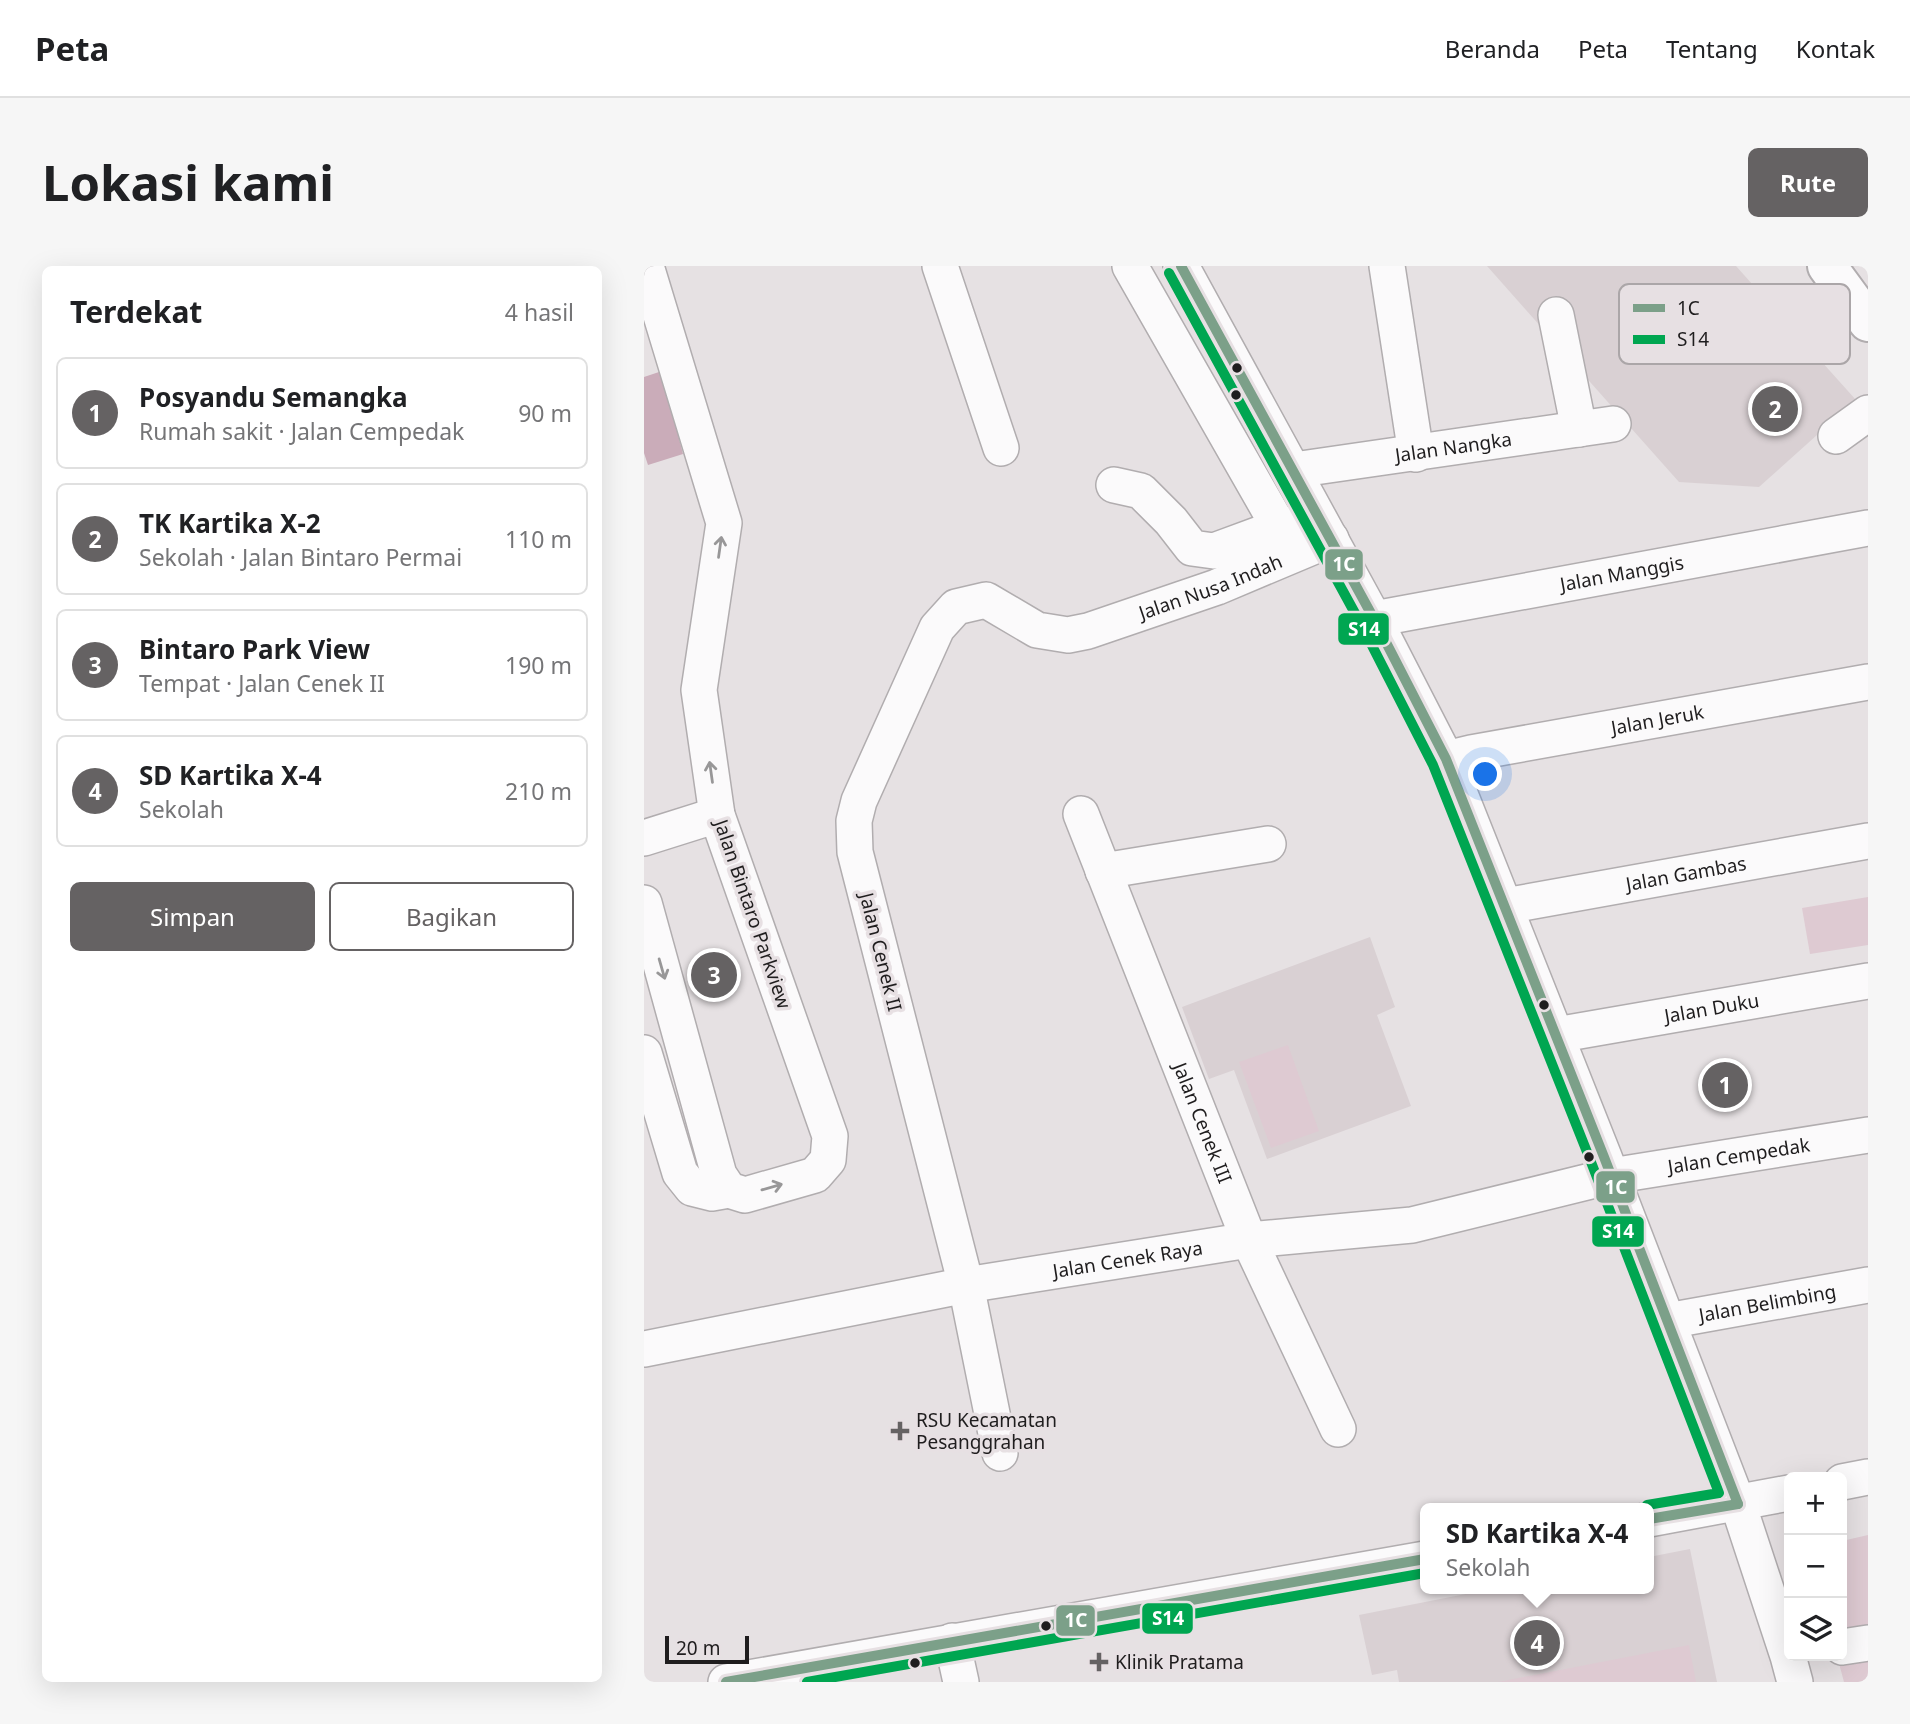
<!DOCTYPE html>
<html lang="id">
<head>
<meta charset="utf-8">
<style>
	body { margin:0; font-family:"Noto Sans",sans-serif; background:#f6f6f6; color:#202124 }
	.controls { position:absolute; right:21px; bottom:21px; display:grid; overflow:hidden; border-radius:10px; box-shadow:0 7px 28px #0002 }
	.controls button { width:63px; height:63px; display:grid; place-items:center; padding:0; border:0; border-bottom:2px solid #e0e0e0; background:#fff; color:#202124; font:35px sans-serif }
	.scale { position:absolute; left:21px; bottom:18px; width:84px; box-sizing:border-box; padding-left:7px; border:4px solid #1f1d1e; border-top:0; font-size:19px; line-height:24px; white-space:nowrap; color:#1f1d1e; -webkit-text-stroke:5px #e7e0e3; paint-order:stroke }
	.you { position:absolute; left:842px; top:509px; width:24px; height:24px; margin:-18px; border:5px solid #fff; border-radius:50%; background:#1a73e8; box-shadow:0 0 0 10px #1a73e833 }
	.badge { display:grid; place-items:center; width:46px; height:46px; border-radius:50%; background:#656263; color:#fff; font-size:23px; font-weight:700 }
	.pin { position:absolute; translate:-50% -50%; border:4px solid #fff; box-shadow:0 2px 7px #0006 }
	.popup { position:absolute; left:776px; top:1237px; width:234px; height:91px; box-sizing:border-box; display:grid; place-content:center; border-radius:10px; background:#fff; filter:drop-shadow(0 2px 5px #0005); font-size:23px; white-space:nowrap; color:#757577 }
	.popup b { font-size:26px; color:#202124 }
	.popup::after { content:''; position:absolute; left:50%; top:100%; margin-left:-14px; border:14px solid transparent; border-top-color:#fff }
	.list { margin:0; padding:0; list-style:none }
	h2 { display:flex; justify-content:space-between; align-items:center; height:91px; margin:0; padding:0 28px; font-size:30px }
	h2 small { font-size:23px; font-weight:400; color:#757577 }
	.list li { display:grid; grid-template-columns:46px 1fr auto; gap:21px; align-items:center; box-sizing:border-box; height:112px; margin:0 14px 14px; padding:0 14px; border:2px solid #e0e0e0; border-radius:10px }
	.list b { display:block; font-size:26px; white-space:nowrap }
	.list p { margin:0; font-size:23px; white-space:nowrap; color:#757577 }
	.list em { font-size:23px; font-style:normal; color:#757577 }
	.actions { display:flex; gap:14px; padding:21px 28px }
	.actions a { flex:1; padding:16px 0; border:2px solid #656263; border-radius:10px; text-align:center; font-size:24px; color:#656263 }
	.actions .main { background:#656263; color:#fff }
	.icon { flex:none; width:38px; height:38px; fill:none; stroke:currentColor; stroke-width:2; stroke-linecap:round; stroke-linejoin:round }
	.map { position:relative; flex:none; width:1224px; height:1416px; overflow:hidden; border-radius:10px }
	header { display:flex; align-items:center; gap:42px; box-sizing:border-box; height:98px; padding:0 35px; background:#fff; border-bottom:2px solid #e0e0e0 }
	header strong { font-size:33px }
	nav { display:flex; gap:38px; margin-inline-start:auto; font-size:24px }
	.intro { display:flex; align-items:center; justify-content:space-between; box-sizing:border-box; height:168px; padding:0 42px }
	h1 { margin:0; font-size:49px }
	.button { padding:18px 32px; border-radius:10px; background:#656263; color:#fff; font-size:24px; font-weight:700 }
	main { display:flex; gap:42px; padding:0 42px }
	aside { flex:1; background:#fff; border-radius:10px; box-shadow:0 7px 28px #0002 }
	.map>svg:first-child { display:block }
	.built { fill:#d9d0d3 }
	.pitch { fill:#decad2 }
	.water { fill:#caacb9 }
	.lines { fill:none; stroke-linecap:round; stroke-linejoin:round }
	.minor-casing { stroke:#b1adaf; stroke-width:38 }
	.major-casing { stroke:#b1adaf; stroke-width:42 }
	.minor { stroke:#fbfafb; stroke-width:35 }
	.major { stroke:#fbfafb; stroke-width:38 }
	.bus-1-casing { stroke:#e7e0e3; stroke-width:16 }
	.bus-2-casing { stroke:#e7e0e3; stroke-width:16 }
	.bus-1 { stroke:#7ca089; stroke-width:10 }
	.bus-2 { stroke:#00a651; stroke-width:10 }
	.oneway { stroke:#989798 }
	.bus-dot { fill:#1f1d1e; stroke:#e7e0e3; stroke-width:2.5 }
	.poi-dot { fill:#656263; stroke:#e7e0e3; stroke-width:2.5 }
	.labels { text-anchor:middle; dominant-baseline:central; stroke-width:7; stroke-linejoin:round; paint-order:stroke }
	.street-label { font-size:19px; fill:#1f1d1e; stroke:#e7e0e3 }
	.poi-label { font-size:19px; fill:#1f1d1e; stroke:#e7e0e3; text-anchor:start }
	.key { fill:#e7e0e3; stroke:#aba6a8; stroke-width:2 }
	.key-label { font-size:19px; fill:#1f1d1e }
	.line-badge { stroke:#e7e0e3; stroke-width:2.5 }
	.badge-label { font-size:19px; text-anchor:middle; font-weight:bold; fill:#fff }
</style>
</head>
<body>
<header>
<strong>Peta</strong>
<nav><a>Beranda</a><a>Peta</a><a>Tentang</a><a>Kontak</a></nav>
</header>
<div class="intro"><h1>Lokasi kami</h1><a class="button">Rute</a></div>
<main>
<aside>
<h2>Terdekat<small>4 hasil</small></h2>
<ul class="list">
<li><span class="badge">1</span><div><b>Posyandu Semangka</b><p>Rumah sakit · Jalan Cempedak</p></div><em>90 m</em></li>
<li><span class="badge">2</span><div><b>TK Kartika X-2</b><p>Sekolah · Jalan Bintaro Permai</p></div><em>110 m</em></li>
<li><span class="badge">3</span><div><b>Bintaro Park View</b><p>Tempat · Jalan Cenek II</p></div><em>190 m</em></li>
<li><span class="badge">4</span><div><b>SD Kartika X-4</b><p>Sekolah</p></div><em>210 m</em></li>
</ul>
<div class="actions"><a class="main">Simpan</a><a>Bagikan</a></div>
</aside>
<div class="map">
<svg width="1224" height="1416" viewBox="0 0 1224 1416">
	<rect width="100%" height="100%" fill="#e6e1e3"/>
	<!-- built -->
	<g class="built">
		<path d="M843,0H1092L1212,134L1115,221L1035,216Z"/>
		<path d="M726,671L751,741L733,749L767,840L623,893L590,804L565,813L538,741Z"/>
		<path d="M1046,1283L1073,1416H755L753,1404L728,1409L715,1349L847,1323H1005V1291Z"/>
	</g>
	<!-- pitch -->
	<g class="pitch">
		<path d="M1224,631V679L1166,688L1158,642Z"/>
		<path d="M644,779L675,865L627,882L595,796Z"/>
		<path d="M1224,1269V1416H1200L1193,1390H1198V1275Z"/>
		<path d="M1045,1379L1052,1416H854Z"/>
	</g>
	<!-- water -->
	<path class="water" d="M18,105L39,188L4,199L0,187V111Z"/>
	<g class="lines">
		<defs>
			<g id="minor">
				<path d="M296,0L357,182"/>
				<path d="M486,0L635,261"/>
				<path d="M537,0L730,353L802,493L960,891L1094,1238L1144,1390L1151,1416"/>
				<path d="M743,0L772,188"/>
				<path d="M912,49L935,163"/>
				<path d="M1192,170L1224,147"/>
				<path id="s1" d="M650,204L969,158"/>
				<path d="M470,219L497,225L527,255L548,282L570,285L635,261L655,256"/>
				<path id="s2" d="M730,353L1224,262"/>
				<path id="s3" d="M802,493L827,487L1224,416"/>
				<path id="s4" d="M437,548L605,974L694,1163"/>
				<path d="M0,572L73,549"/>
				<path d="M459,605L624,578"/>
				<path d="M0,637L75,909L85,924L101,929L171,909L184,894L186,870L73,549L55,424L80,257L2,0"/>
				<path id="s5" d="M861,640L1224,575"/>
				<path id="s6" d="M912,769L1224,715"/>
				<path d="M0,787L36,907L48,922L68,927L85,924"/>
				<path id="s7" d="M1023,1055L1224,1019"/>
				<path id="s8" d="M0,1083L322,1019L605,974L768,959L967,910L1224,869"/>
				<path id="s9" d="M356,1187L322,1019L211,586L210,555L215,535L293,362L312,341L342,334L393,364L424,369L444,365L573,321L687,273"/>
				<path d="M1198,1216L1224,1211"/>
				<path d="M1005,1253L1145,1227"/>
				<path d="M308,1375L317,1416"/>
				<path d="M1198,1381L1224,1377"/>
				<path d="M82,1416L781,1293"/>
			</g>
			<path id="major" d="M1183,0L1224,56"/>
		</defs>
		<!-- minor casing -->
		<use href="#minor" class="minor-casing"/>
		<!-- major casing -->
		<use href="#major" class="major-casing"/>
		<!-- minor -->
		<use href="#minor" class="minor"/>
		<!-- major -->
		<use href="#major" class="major"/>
		<defs>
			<g id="bus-1">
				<path d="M537,0L730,353L802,493L960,891L1094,1238"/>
				<path d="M1005,1253L1094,1238"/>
				<path d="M82,1416L781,1293"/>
			</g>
			<g id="bus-2">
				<path d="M525,7L718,360L789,499L947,896L1075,1227L1003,1239"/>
				<path d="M163,1416L781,1307"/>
			</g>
		</defs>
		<!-- bus-1 casing -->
		<use href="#bus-1" class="bus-1-casing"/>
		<!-- bus-2 casing -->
		<use href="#bus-2" class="bus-2-casing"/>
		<!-- bus-1 -->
		<use href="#bus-1" class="bus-1"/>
		<!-- bus-2 -->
		<use href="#bus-2" class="bus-2"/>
	</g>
	<!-- one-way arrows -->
	<defs><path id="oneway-shaft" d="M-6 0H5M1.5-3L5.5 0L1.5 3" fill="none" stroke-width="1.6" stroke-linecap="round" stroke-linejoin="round" transform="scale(1.75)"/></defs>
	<g class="oneway">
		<use href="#oneway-shaft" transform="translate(76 281) rotate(-82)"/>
		<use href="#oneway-shaft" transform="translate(67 506) rotate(-98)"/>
		<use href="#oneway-shaft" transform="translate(18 703) rotate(74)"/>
		<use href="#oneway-shaft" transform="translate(128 921) rotate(-16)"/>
	</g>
	<!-- markers -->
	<g class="bus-dot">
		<circle cx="593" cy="102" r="6"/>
		<circle cx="592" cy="129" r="6"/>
		<circle cx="900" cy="739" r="6"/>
		<circle cx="945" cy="891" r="6"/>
		<circle cx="402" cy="1360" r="6"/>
		<circle cx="271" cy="1397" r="6"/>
	</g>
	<g class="poi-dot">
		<path d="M252.5 1154.5h7v7h7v7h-7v7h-7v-7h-7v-7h7z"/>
		<path d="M451.5 1385.5h7v7h7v7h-7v7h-7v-7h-7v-7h7z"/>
	</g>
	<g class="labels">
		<!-- street labels -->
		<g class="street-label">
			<text stroke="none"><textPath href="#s1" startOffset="161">Jalan Nangka</textPath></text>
			<text stroke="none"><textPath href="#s2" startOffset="252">Jalan Manggis</textPath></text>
			<text stroke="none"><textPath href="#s9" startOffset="1160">Jalan Nusa Indah</textPath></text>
			<text stroke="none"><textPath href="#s3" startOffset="215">Jalan Jeruk</textPath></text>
			<text stroke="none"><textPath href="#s5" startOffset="184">Jalan Gambas</textPath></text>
			<text transform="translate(109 648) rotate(71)">Jalan Bintaro Parkview</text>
			<text transform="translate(237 686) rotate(76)">Jalan Cenek II</text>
			<text stroke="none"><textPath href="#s6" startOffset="158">Jalan Duku</textPath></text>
			<text stroke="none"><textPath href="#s4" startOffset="332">Jalan Cenek III</textPath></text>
			<text stroke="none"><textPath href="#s8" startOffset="1113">Jalan Cempedak</textPath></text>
			<text stroke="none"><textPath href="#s8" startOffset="492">Jalan Cenek Raya</textPath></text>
			<text stroke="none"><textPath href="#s7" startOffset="102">Jalan Belimbing</textPath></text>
		</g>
		<!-- poi labels -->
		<g class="poi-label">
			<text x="272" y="1154">RSU Kecamatan<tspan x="272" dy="22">Pesanggrahan</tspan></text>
			<text x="471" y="1396">Klinik Pratama</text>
		</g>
	</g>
	<!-- legend -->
	<rect x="975" y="18" width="231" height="80" rx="10" class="key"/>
	<rect x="989" y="38" width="32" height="8" fill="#7ca089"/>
	<rect x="989" y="69" width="32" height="9" fill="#00a651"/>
	<g class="key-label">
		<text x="1033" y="49">1C</text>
		<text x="1033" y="80">S14</text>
	</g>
	<g class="line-badge">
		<rect x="680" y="282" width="40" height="33" rx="7" fill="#7ca089"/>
		<rect x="693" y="346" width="53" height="34" rx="7" fill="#00a651"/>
		<rect x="951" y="904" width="41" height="34" rx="7" fill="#7ca089"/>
		<rect x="947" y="949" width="54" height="33" rx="7" fill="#00a651"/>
		<rect x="497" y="1336" width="53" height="33" rx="7" fill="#00a651"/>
		<rect x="411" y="1338" width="41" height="33" rx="7" fill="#7ca089"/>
	</g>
	<g class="badge-label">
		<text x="700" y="305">1C</text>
		<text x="720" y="370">S14</text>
		<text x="972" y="928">1C</text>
		<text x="974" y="972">S14</text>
		<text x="524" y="1359">S14</text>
		<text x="432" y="1361">1C</text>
	</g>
</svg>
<div class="controls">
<button>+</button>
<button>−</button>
<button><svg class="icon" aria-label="layers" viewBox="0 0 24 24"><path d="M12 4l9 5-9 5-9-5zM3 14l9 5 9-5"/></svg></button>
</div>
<div class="scale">20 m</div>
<div class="you"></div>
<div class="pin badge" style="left:1081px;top:819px">1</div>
<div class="pin badge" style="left:1131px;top:143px">2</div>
<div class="pin badge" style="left:70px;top:709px">3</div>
<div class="pin badge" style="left:893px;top:1377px">4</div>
<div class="popup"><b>SD Kartika X-4</b>Sekolah</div>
</div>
</main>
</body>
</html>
